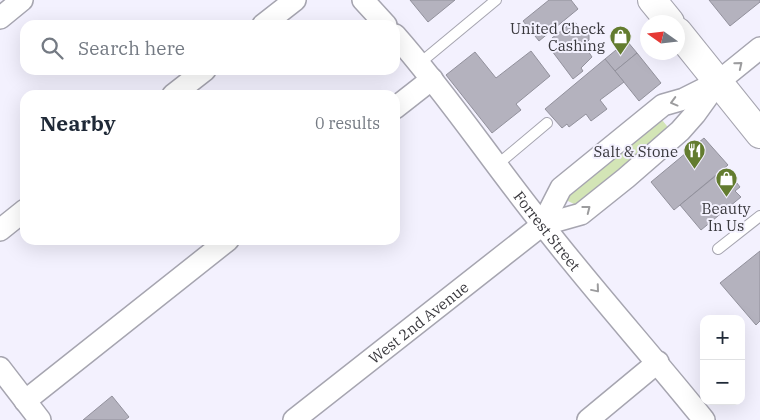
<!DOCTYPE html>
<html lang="en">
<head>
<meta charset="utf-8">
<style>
	body { margin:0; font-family:"IBM Plex Serif",serif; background:#f6f6f7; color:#1f2937 }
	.controls { position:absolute; right:15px; bottom:15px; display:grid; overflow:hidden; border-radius:10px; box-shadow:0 5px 20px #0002 }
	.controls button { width:45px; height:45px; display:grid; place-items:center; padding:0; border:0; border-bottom:1px solid #e0e1e3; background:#fff; color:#1f2937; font:25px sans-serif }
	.compass { position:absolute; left:640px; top:15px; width:45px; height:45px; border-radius:50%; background:#fff; box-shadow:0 5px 20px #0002; rotate:284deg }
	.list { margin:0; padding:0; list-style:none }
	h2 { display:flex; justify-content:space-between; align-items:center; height:65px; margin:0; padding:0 20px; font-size:21px }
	h2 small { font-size:16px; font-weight:400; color:#747a83 }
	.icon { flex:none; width:28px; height:28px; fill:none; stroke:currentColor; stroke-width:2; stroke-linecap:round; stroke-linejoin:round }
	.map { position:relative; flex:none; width:760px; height:420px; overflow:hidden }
	.search { position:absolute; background:#fff; box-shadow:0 5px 20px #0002; left:20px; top:20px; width:380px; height:55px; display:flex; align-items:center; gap:12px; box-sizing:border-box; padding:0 18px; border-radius:15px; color:#747a83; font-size:19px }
	.panel { position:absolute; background:#fff; box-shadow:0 5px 20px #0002; left:20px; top:90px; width:380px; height:155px; border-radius:15px }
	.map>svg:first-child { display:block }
	.green { fill:#d3e5b6 }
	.building { fill:#b4b2be; stroke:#92919c }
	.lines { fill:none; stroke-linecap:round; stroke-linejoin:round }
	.service-casing { stroke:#a6a5b0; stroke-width:12 }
	.minor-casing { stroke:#a6a5b0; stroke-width:24 }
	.primary-casing { stroke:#a6a5b0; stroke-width:30 }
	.service { stroke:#fff; stroke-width:10 }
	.minor { stroke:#fff; stroke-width:21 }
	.primary { stroke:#fff; stroke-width:28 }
	.oneway { stroke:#9c9c9e }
	.labels { text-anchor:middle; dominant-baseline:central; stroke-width:4; stroke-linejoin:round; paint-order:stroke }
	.poi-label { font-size:15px; fill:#39383d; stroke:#f3f1fe; text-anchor:end }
	.street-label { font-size:15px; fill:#39383d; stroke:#f3f1fe }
</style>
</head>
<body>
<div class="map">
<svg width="760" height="420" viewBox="0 0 760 420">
	<rect width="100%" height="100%" fill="#f3f1fe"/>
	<!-- green -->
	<path class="green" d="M658,115L671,131L576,205L568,201L567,197L569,187Z"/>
	<!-- building -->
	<g class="building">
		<path d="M410,0H455L428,22Z"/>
		<path d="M549,0H571L578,9L539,41L523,21Z"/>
		<path d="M709,0H760V2L730,26Z"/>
		<path d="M574,21L581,30L586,31L589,35V40L584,45L592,57L581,68L583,71L573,79L552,51L558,45L552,38Z"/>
		<path d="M627,41L637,53L615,71L605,59Z"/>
		<path d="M531,51L550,76L516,104L521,110L492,133L446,75L475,52L496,78Z"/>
		<path d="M637,53L661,83L639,101L615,71Z"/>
		<path d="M605,59L624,82L600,100L607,109L591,121L586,114L569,127L567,124L562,128L545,109Z"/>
		<path d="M704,138L728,165L674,210L651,182Z"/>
		<path d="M718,174L722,180L730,174L740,187L735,191L741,197L701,230L680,205Z"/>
		<path d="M760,251V321L756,325L720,283Z"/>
		<path d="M112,396L129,417L125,420H83Z"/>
	</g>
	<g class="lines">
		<defs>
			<g id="service">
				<path d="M420,63L496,0"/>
				<path d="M497,165L547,123"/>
				<path d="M718,249L760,216"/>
			</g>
			<g id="minor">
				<path d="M363,0L386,25"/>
				<path d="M0,18L22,0"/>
				<path d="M263,25L295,0"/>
				<path id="s1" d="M395,35C448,95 492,162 542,224C594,291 651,354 704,420"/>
				<path d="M173,95L205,70"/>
				<path d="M395,108L432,79"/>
				<path d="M542,225L561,188L663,105L684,99L718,82L760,48"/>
				<path d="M0,230L25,210"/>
				<path d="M0,368L40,420"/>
				<path d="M25,401L228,240"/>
				<path id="s2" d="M294,420L542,225L581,214L626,178L680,131L695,114L718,82"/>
				<path d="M588,420L658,362"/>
			</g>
			<g id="primary">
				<path d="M652,0L670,22"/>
				<path d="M678,32L760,134"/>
			</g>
		</defs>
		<!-- service casing -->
		<use href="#service" class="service-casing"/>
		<!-- minor casing -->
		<use href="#minor" class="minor-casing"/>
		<!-- primary casing -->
		<use href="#primary" class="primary-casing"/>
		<!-- service -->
		<use href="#service" class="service"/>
		<!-- minor -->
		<use href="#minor" class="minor"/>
		<!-- primary -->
		<use href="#primary" class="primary"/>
	</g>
	<!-- one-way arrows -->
	<defs><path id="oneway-chevron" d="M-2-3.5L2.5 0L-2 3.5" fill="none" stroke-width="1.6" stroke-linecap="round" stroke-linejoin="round" transform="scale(1.25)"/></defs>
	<g class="oneway">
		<use href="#oneway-chevron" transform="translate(739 65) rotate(-39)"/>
		<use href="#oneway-chevron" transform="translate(674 102) rotate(165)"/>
		<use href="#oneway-chevron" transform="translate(587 209) rotate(-38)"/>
		<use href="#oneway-chevron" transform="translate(596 289) rotate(50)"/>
	</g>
	<!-- icons -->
	<defs>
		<symbol id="shop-pin" viewBox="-11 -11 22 30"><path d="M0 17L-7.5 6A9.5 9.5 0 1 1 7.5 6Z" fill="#637c2f" stroke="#f3f1fe"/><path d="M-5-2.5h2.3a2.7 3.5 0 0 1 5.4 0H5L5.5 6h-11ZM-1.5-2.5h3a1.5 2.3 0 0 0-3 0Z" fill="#fff"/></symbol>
		<symbol id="restaurant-pin" viewBox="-11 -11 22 30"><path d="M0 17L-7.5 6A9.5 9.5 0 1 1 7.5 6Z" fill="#637c2f" stroke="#f3f1fe"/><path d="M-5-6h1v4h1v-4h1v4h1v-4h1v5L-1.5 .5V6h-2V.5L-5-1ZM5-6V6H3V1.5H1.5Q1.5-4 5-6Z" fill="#fff"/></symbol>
	</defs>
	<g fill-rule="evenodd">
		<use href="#shop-pin" x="608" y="24" width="25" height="34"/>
		<use href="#restaurant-pin" x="682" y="138" width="25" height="34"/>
		<use href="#shop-pin" x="714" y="166" width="25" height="34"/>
	</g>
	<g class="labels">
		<!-- poi labels -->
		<g class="poi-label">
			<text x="605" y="28">United Check<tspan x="605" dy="17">Cashing</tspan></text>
			<text x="678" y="151">Salt &amp; Stone</text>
			<text x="726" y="208" text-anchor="middle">Beauty<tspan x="726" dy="17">In Us</tspan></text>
		</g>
		<!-- street labels -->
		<g class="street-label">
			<text stroke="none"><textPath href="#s1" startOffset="248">Forrest Street</textPath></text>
			<text stroke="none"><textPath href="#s2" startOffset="158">West 2nd Avenue</textPath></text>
		</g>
	</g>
</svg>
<div class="controls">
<button>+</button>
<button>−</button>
</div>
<svg class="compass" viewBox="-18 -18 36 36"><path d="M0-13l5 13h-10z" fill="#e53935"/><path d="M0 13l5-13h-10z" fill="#747a83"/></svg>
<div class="search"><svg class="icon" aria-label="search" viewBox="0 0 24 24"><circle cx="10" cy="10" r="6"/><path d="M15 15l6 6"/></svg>Search here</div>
<section class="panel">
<h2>Nearby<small>0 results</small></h2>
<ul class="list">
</ul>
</section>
</div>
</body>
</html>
